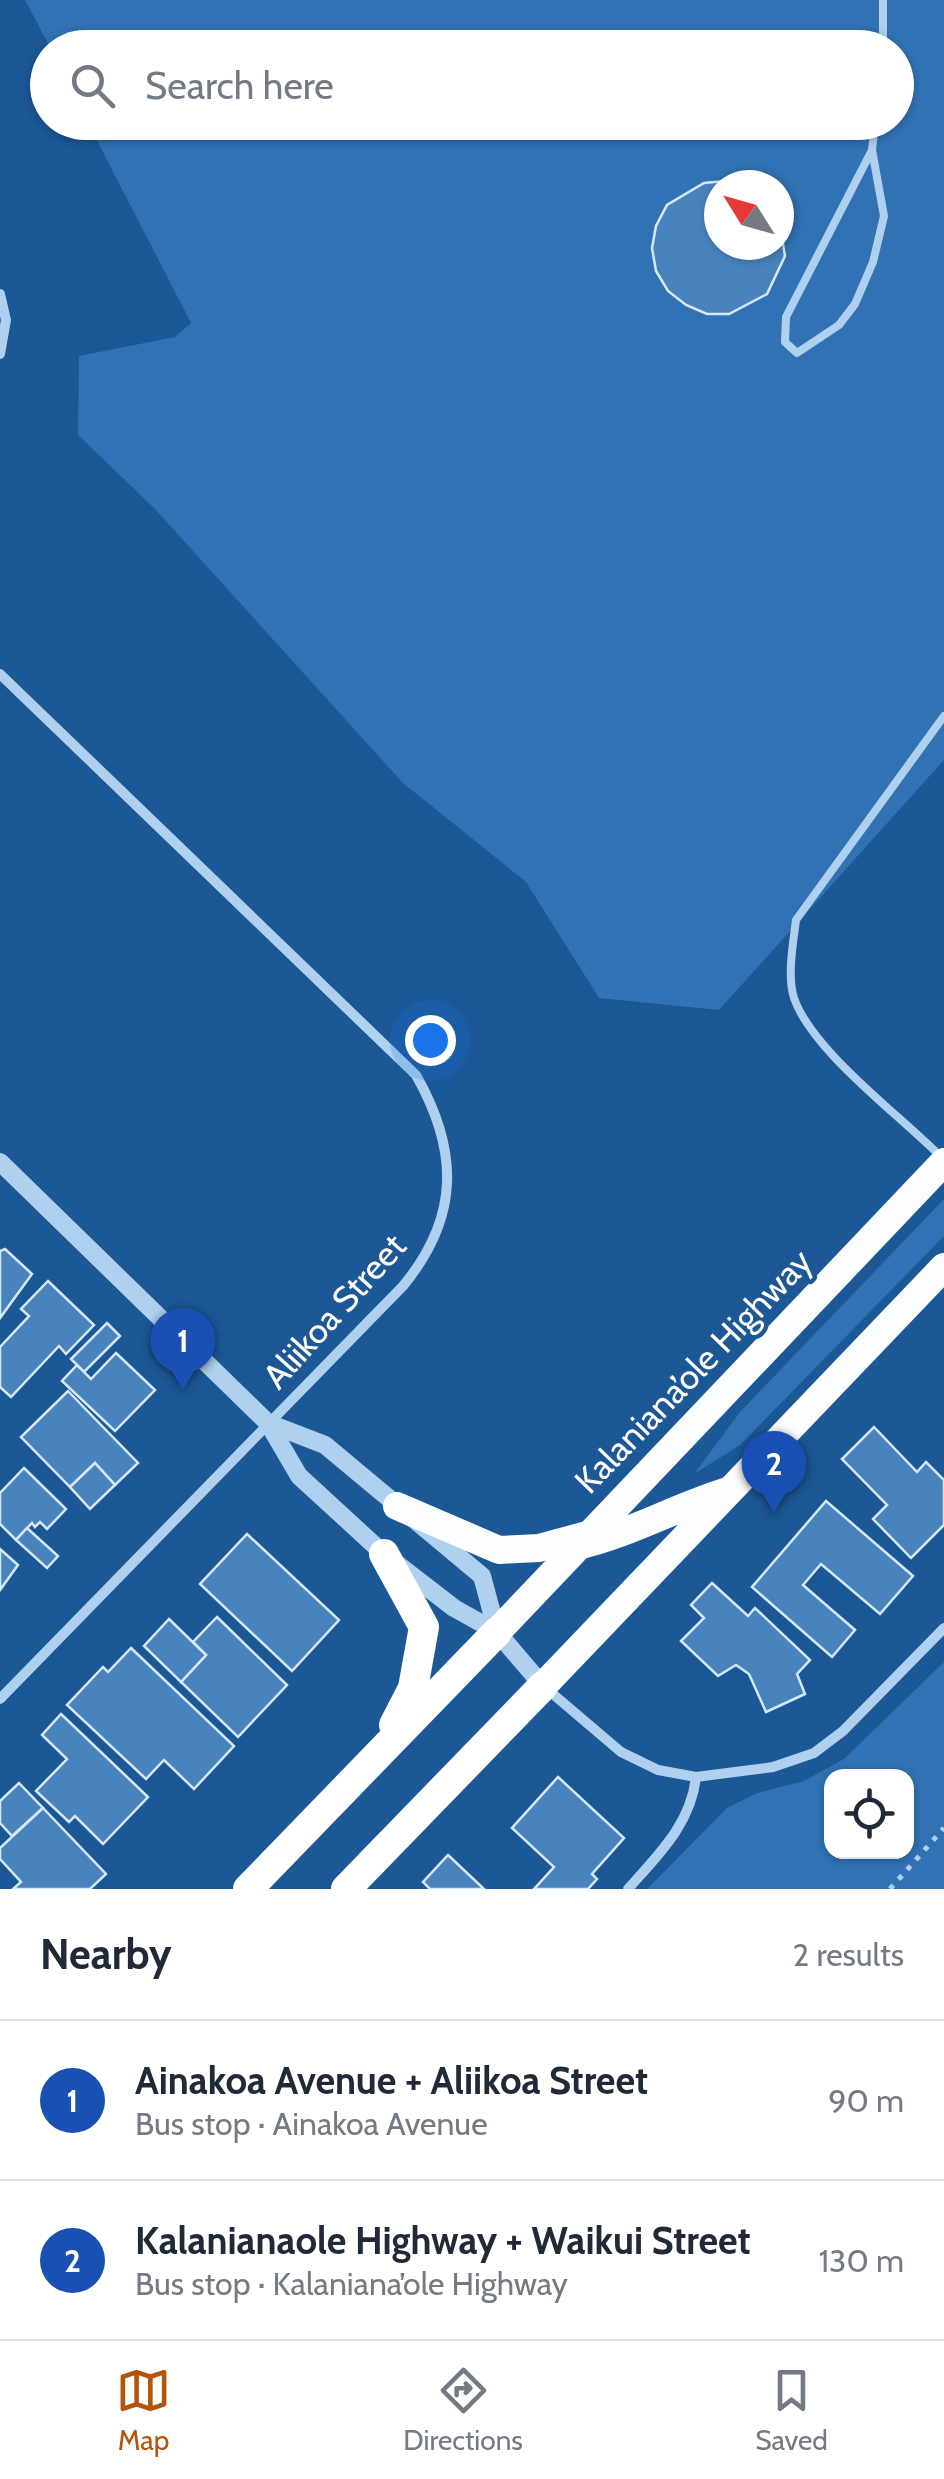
<!DOCTYPE html>
<html lang="en">
<head>
<meta charset="utf-8">
<style>
	body { margin:0; font-family:Cabin,sans-serif; background:#f2f2f3; color:#1f2937 }
	.controls { position:absolute; right:30px; bottom:30px; display:grid; overflow:hidden; border-radius:20px; box-shadow:0 2px 8px #0004 }
	.controls button { width:90px; height:90px; display:grid; place-items:center; padding:0; border:0; border-bottom:2px solid #e0e1e3; background:#fff; color:#1f2937; font:50px sans-serif }
	.compass { position:absolute; left:704px; top:170px; width:90px; height:90px; border-radius:50%; background:#fff; box-shadow:0 2px 8px #0004; rotate:307deg }
	.you { position:absolute; left:430px; top:1040px; width:35px; height:35px; margin:-25px; border:8px solid #fff; border-radius:50%; background:#1a73e8; box-shadow:0 0 0 15px #1a73e833 }
	.badge { display:grid; place-items:center; width:65px; height:65px; border-radius:50%; background:#b45309; color:#fff; font-size:32px; font-weight:700 }
	.pin { position:absolute; translate:-50% -82px; filter:drop-shadow(0 2px 5px #0008) }
	.pin::after { content:''; position:absolute; top:52px; width:35px; height:30px; background:inherit; clip-path:polygon(0 0,100% 0,50% 100%) }
	.list { margin:0; padding:0; list-style:none }
	h2 { display:flex; justify-content:space-between; align-items:center; height:130px; margin:0; padding:0 40px; font-size:42px }
	h2 small { font-size:32px; font-weight:400; color:#747a83 }
	.list li { display:grid; grid-template-columns:65px 1fr auto; gap:30px; align-items:center; box-sizing:border-box; height:160px; padding:0 40px; border-top:2px solid #e0e1e3 }
	.list b { display:block; font-size:38px; white-space:nowrap }
	.list p { margin:0; font-size:32px; white-space:nowrap; color:#747a83 }
	.list em { font-size:32px; font-style:normal; color:#747a83 }
	.icon { flex:none; width:55px; height:55px; fill:none; stroke:currentColor; stroke-width:2; stroke-linecap:round; stroke-linejoin:round }
	.map { position:relative; flex:none; width:944px; height:1889px; overflow:hidden }
	.search { position:absolute; background:#fff; box-shadow:0 2px 8px #0004; left:30px; right:30px; top:30px; height:110px; display:flex; align-items:center; gap:25px; box-sizing:border-box; padding:0 35px; border-radius:55px; color:#747a83; font-size:38px }
	.sheet { height:450px; background:#fff }
	nav { display:flex; justify-content:space-around; align-items:center; box-sizing:border-box; height:140px; border-top:2px solid #e0e1e3; background:#fff; font-size:28px; color:#747a83 }
	nav a { display:grid; justify-items:center; gap:5px }
	nav .on { color:#b45309 }
	.map>svg:first-child { display:block }
	.green { fill:#3072b4; fill-rule:evenodd }
	.building { fill:#4983be; stroke:#d6e8fb; stroke-width:2.5 }
	.lines { fill:none; stroke-linecap:round; stroke-linejoin:round }
	.path { stroke:#afd0ef; stroke-width:5; stroke-dasharray:5 8; stroke-linecap:butt }
	.service { stroke:#afd0ef; stroke-width:8 }
	.minor { stroke:#afd0ef; stroke-width:10 }
	.tertiary { stroke:#afd0ef; stroke-width:18 }
	.trunk { stroke:#fbfdff; stroke-width:28 }
	.motorway { stroke:#fff; stroke-width:30 }
	.labels { text-anchor:middle; dominant-baseline:central; stroke-width:9; stroke-linejoin:round; paint-order:stroke }
	.street-label { font-size:35px; fill:#fff; stroke:#1c5896 }
</style>
</head>
<body>
<div class="map">
<svg width="944" height="1889" viewBox="0 0 944 1889">
	<rect width="100%" height="100%" fill="#1c5896"/>
	<!-- green -->
	<g class="green">
		<path d="M25,0H944V760L719,1010L599,998L526,882L403,783L155,509L78,435L79,356L175,337L191,323L88,123L896,122V48L50,47ZM719,185H779V245H719Z"/>
		<path d="M944,1199V1236L740,1445L694,1474L740,1412Z"/>
		<path d="M944,1662V1889H647L727,1808L757,1793L804,1781L844,1759ZM906,1776V1852H832V1776Z"/>
	</g>
	<!-- building -->
	<g class="building">
		<path d="M725,181L740,185H719V245H779V220L785,256L767,294L729,314H707L686,305L668,291L656,271L652,248L656,226L667,205L704,183Z"/>
		<path d="M5,1249L32,1274L0,1318V1251Z"/>
		<path d="M48,1281L94,1325L66,1354L59,1346L11,1397L0,1387V1347L29,1316L21,1309Z"/>
		<path d="M107,1323L120,1336L84,1372L71,1359Z"/>
		<path d="M116,1353L155,1390L115,1431L62,1381L77,1365L91,1379Z"/>
		<path d="M68,1391L138,1463L115,1485L95,1463L70,1487L21,1437Z"/>
		<path d="M874,1427L917,1472L926,1462L944,1480V1525L911,1558L873,1519L887,1505L842,1459Z"/>
		<path d="M95,1463L115,1485L90,1509L70,1487Z"/>
		<path d="M24,1468L66,1509L47,1529L40,1522L35,1527L32,1523L16,1540L0,1524V1493Z"/>
		<path d="M826,1501L913,1576L880,1614L821,1564L803,1585L855,1630L832,1657L752,1587Z"/>
		<path d="M27,1528L58,1556L47,1568L16,1540Z"/>
		<path d="M247,1534L339,1620L292,1671L200,1584Z"/>
		<path d="M0,1549L18,1565L0,1590Z"/>
		<path d="M712,1583L748,1616L755,1608L810,1660L797,1674L805,1694L766,1712L749,1674L736,1665L718,1676L681,1641L704,1618L691,1605Z"/>
		<path d="M217,1617L287,1685L238,1737L181,1682L206,1655L193,1642Z"/>
		<path d="M169,1619L206,1655L181,1682L144,1646Z"/>
		<path d="M131,1648L234,1746L194,1789L164,1760L146,1779L67,1705L103,1667L108,1672Z"/>
		<path d="M61,1714L148,1797L103,1844L75,1816L69,1822L36,1791L67,1759L42,1735Z"/>
		<path d="M558,1777L624,1838L592,1874L597,1879L588,1889H534L554,1867L512,1828Z"/>
		<path d="M19,1783L43,1808L12,1836L0,1823V1801Z"/>
		<path d="M43,1808L106,1874L90,1889H13L21,1882L0,1859V1848Z"/>
		<path d="M448,1855L484,1889H430L423,1882Z"/>
	</g>
	<g class="lines">
		<!-- path -->
		<path class="path" d="M890,1889L944,1828"/>
		<!-- service -->
		<g class="service">
			<path d="M883,48V0"/>
			<path d="M872,150L884,216L873,262L855,304L839,325L797,353L785,342L786,317L872,150L875,122"/>
			<path d="M942,1158C901,1116 812,1051 794,998C787,976 793,944 796,920L944,716"/>
		</g>
		<!-- minor -->
		<g class="minor">
			<path d="M0,294L6,320L0,354"/>
			<path d="M0,674L416,1075C459,1151 460,1217 403,1286L0,1699"/>
			<path d="M547,1689L621,1752L658,1770L696,1777L773,1767L814,1753L843,1731L944,1628"/>
			<path d="M628,1889C658,1855 691,1824 696,1777"/>
		</g>
		<!-- tertiary -->
		<g class="tertiary">
			<path d="M0,1162L268,1423L299,1476L384,1554L454,1608L497,1632L543,1686"/>
			<path d="M268,1423L325,1445L482,1576L497,1632"/>
		</g>
		<!-- trunk -->
		<g class="trunk">
			<path d="M397,1506L499,1550L539,1548L587,1535"/>
			<path d="M577,1546C630,1534 676,1507 728,1491"/>
			<path d="M497,1632L944,1162"/>
			<path d="M543,1686L944,1267"/>
		</g>
		<!-- motorway -->
		<g class="motorway">
			<path d="M384,1554L424,1627L413,1688L394,1725"/>
			<path d="M248,1889L497,1632"/>
			<path d="M346,1889L543,1686"/>
		</g>
	</g>
	<g class="labels">
		<!-- street labels -->
		<g class="street-label">
			<text transform="translate(334 1311) rotate(-48)">Aliikoa Street</text>
			<text transform="translate(693 1371) rotate(-46)">Kalaniana’ole Highway</text>
		</g>
	</g>
</svg>
<div class="controls">
<button><svg class="icon" aria-label="locate" viewBox="0 0 24 24"><circle cx="12" cy="12" r="6"/><path d="M12 2v4M12 18v4M2 12h4M18 12h4"/></svg></button>
</div>
<svg class="compass" viewBox="-18 -18 36 36"><path d="M0-13l5 13h-10z" fill="#e53935"/><path d="M0 13l5-13h-10z" fill="#747a83"/></svg>
<div class="you"></div>
<div class="pin badge" style="left:183px;top:1390px;background:#1a4fb4">1</div>
<div class="pin badge" style="left:774px;top:1513px;background:#1a4fb4">2</div>
<div class="search"><svg class="icon" aria-label="search" viewBox="0 0 24 24"><circle cx="10" cy="10" r="6"/><path d="M15 15l6 6"/></svg>Search here</div>
</div>
<section class="sheet">
<h2>Nearby<small>2 results</small></h2>
<ul class="list">
<li><span class="badge" style="background:#1a4fb4">1</span><div><b>Ainakoa Avenue + Aliikoa Street</b><p>Bus stop · Ainakoa Avenue</p></div><em>90 m</em></li>
<li><span class="badge" style="background:#1a4fb4">2</span><div><b>Kalanianaole Highway + Waikui Street</b><p>Bus stop · Kalaniana’ole Highway</p></div><em>130 m</em></li>
</ul>
</section>
<nav>
<a class="on"><svg class="icon" aria-label="map" viewBox="0 0 24 24"><path d="M3 6l6-2 6 2 6-2v14l-6 2-6-2-6 2zM9 4v14M15 6v14"/></svg>Map</a>
<a><svg class="icon" aria-label="directions" viewBox="0 0 24 24"><path d="M12 3l9 9-9 9-9-9zM9 14v-3h6M13 9l2 2-2 2"/></svg>Directions</a>
<a><svg class="icon" aria-label="saved" viewBox="0 0 24 24"><path d="M7 4h10v16l-5-4-5 4z"/></svg>Saved</a>
</nav>
</body>
</html>
